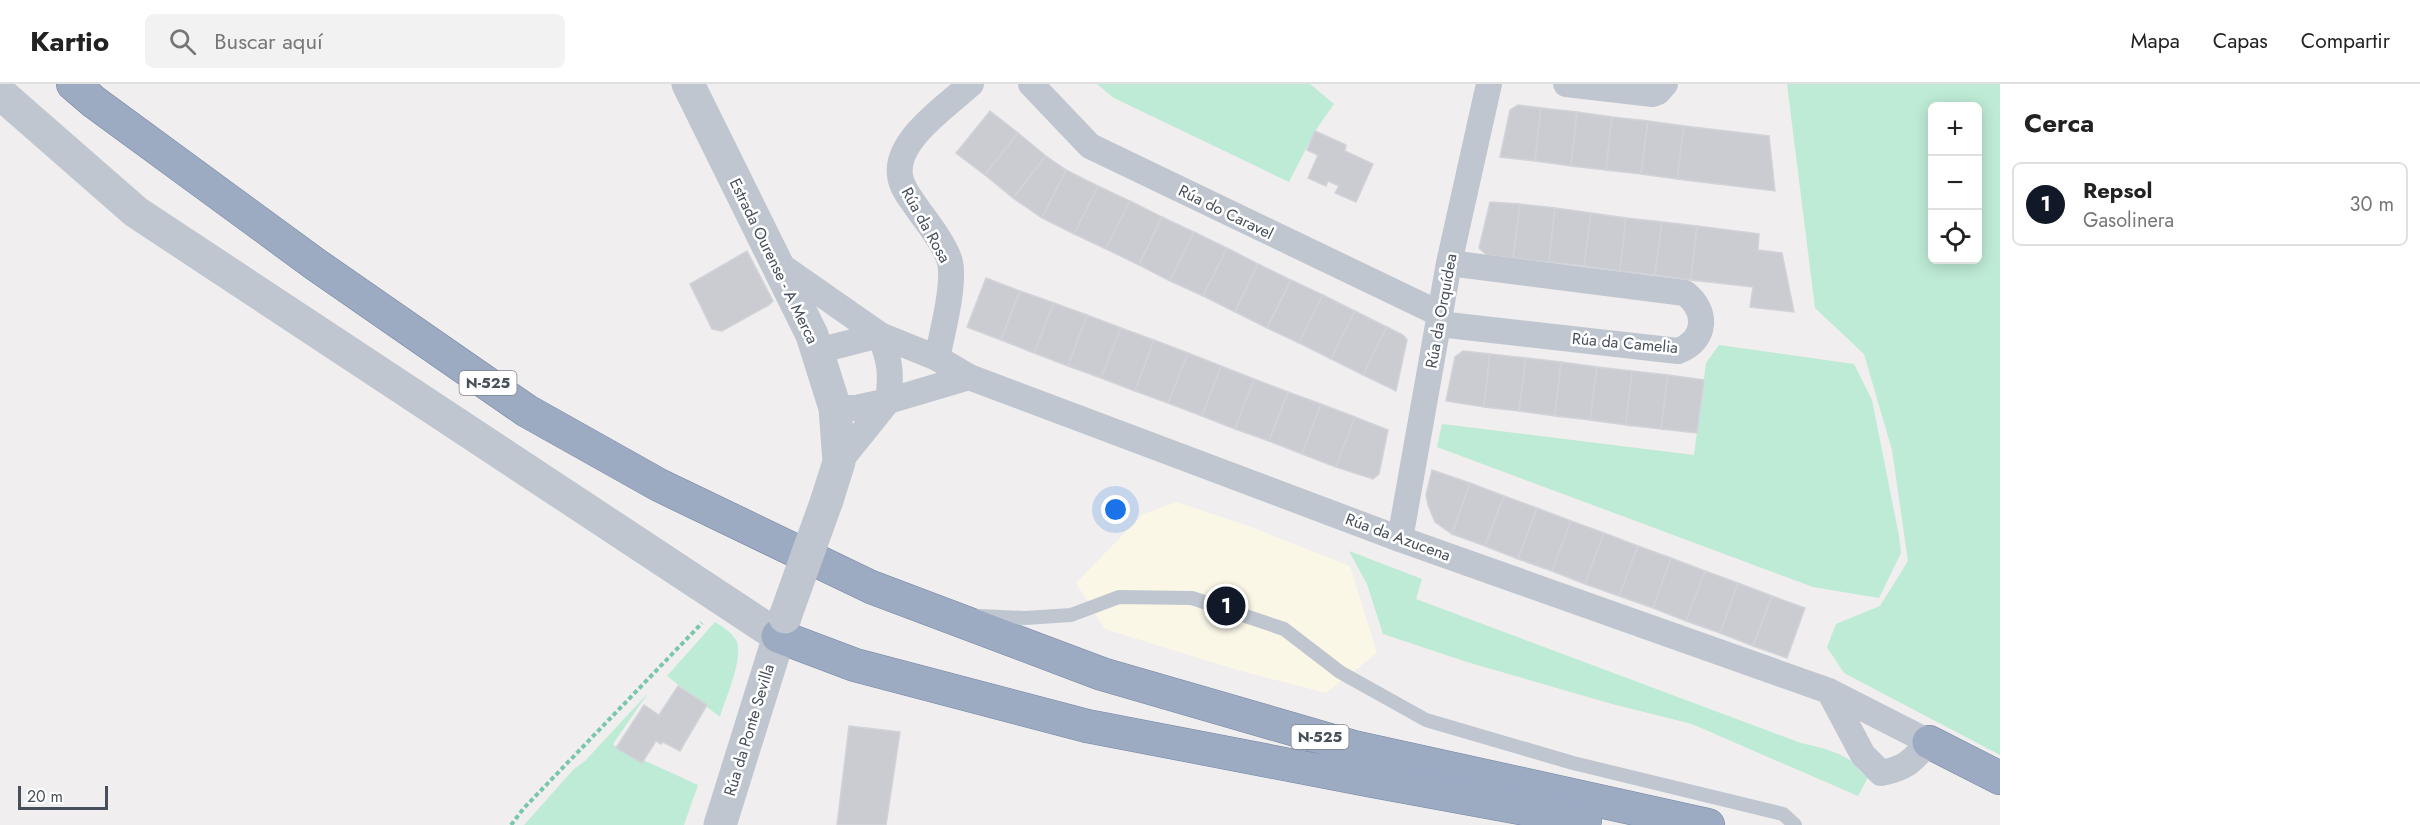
<!DOCTYPE html>
<html lang="es">
<head>
<meta charset="utf-8">
<style>
	body { margin:0; font-family:Jost,sans-serif; background:#f2f2f2; color:#222 }
	.controls { position:absolute; right:18px; top:18px; display:grid; overflow:hidden; border-radius:9px; box-shadow:0 3px 15px #0003 }
	.controls button { width:54px; height:54px; display:grid; place-items:center; padding:0; border:0; border-bottom:2px solid #e0e0e0; background:#fff; color:#222; font:30px sans-serif }
	.scale { position:absolute; left:18px; bottom:15px; width:90px; box-sizing:border-box; padding-left:6px; border:3px solid #474f5a; border-top:0; font-size:16px; line-height:21px; white-space:nowrap; color:#474f5a; -webkit-text-stroke:4px #fff; paint-order:stroke }
	.you { position:absolute; left:1116px; top:426px; width:21px; height:21px; margin:-15px; border:4px solid #fff; border-radius:50%; background:#1a73e8; box-shadow:0 0 0 9px #1a73e833 }
	.badge { display:grid; place-items:center; width:39px; height:39px; border-radius:50%; background:#111827; color:#fff; font-size:20px; font-weight:700 }
	.pin { position:absolute; translate:-50% -50%; border:3px solid #fff; box-shadow:0 2px 6px #0006 }
	.list { margin:0; padding:0; list-style:none }
	h2 { display:flex; justify-content:space-between; align-items:center; height:78px; margin:0; padding:0 24px; font-size:26px }
	h2 small { font-size:20px; font-weight:400; color:#767676 }
	.list li { display:grid; grid-template-columns:39px 1fr auto; gap:18px; align-items:center; box-sizing:border-box; height:84px; margin:0 12px 12px; padding:0 12px; border:2px solid #e0e0e0; border-radius:9px }
	.list b { display:block; font-size:22px; white-space:nowrap }
	.list p { margin:0; font-size:20px; white-space:nowrap; color:#767676 }
	.list em { font-size:20px; font-style:normal; color:#767676 }
	.icon { flex:none; width:33px; height:33px; fill:none; stroke:currentColor; stroke-width:2; stroke-linecap:round; stroke-linejoin:round }
	.map { position:relative; flex:none; width:2000px; height:741px; overflow:hidden }
	header { display:flex; align-items:center; gap:36px; box-sizing:border-box; height:84px; padding:0 30px; background:#fff; border-bottom:2px solid #e0e0e0 }
	header strong { font-size:28px }
	nav { display:flex; gap:33px; margin-inline-start:auto; font-size:21px }
	.search { width:420px; height:54px; background:#f2f2f2; display:flex; align-items:center; gap:15px; box-sizing:border-box; padding:0 21px; border-radius:9px; color:#767676; font-size:22px }
	main { display:flex }
	aside { flex:1; background:#fff }
	.map>svg:first-child { display:block }
	.commercial { fill:#faf7e7 }
	.green { fill:#beebd5; fill-rule:evenodd }
	.building { fill:#cbccd2; stroke:#d2d3d9; stroke-width:1.5 }
	.lines { fill:none; stroke-linecap:round; stroke-linejoin:round }
	.trunk-casing { stroke:#7386a5; stroke-width:34 }
	.path { stroke:#78c7a9; stroke-width:4; stroke-dasharray:4.5 3; stroke-linecap:butt }
	.service { stroke:#bfc6cf; stroke-width:14 }
	.minor { stroke:#bfc6cf; stroke-width:26 }
	.tertiary { stroke:#bfc6cf; stroke-width:33 }
	.trunk { stroke:#9caac2; stroke-width:33 }
	.tertiary-bridge { stroke:#bfc6cf; stroke-width:33 }
	.labels { text-anchor:middle; dominant-baseline:central; stroke-width:5; stroke-linejoin:round; paint-order:stroke }
	.shield { fill:#fff; stroke:#7e848c; stroke-width:1.5 }
	.shield-label { font-size:15px; font-weight:bold; fill:#474f5a }
	.street-label { font-size:16px; fill:#474f5a; stroke:#fff }
</style>
</head>
<body>
<header>
<strong>Kartio</strong>
<div class="search"><svg class="icon" aria-label="search" viewBox="0 0 24 24"><circle cx="10" cy="10" r="6"/><path d="M15 15l6 6"/></svg>Buscar aquí</div>
<nav><a>Mapa</a><a>Capas</a><a>Compartir</a></nav>
</header>
<main>
<div class="map">
<svg width="2000" height="741" viewBox="0 0 2000 741">
	<rect width="100%" height="100%" fill="#f0eeee"/>
	<!-- commercial -->
	<path class="commercial" d="M1177,418L1251,443L1350,482L1377,569L1326,609L1234,585L1105,545L1076,499L1143,430Z"/>
	<!-- green -->
	<g class="green">
		<path d="M1097,0H1310L1334,20L1315,47L1289,98L1114,14Z"/>
		<path d="M1787,0H2000V671L1844,589L1827,563L1836,540L1880,522L1908,477L1892,366L1864,270L1815,224ZM1932,22H1978V176H1932Z"/>
		<path d="M1719,261L1854,280L1872,316L1899,452L1901,469L1879,514L1813,503L1437,363L1442,340L1694,371L1706,279Z"/>
		<path d="M1349,467L1422,495L1416,515L1801,659C1817,663 1838,667 1851,677C1858,683 1858,688 1868,693L1858,712L1692,640L1612,620L1467,578L1383,550L1367,500Z"/>
		<path d="M715,538C723,543 731,548 736,556C745,572 725,615 720,633L667,592Z"/>
		<path d="M648,609L613,660L617,664L698,701L684,741H524L574,685L585,677Z"/>
	</g>
	<!-- building -->
	<g class="building">
		<path d="M1518,21L1541,24L1535,77L1500,73L1510,26Z"/>
		<path d="M1541,24L1577,28L1571,82L1535,77Z"/>
		<path d="M990,27L1018,49L985,91L956,69Z"/>
		<path d="M1577,28L1612,33L1606,86L1571,82Z"/>
		<path d="M1612,33L1648,37L1641,90L1606,86Z"/>
		<path d="M1648,37L1684,42L1677,95L1641,90Z"/>
		<path d="M1684,42L1769,52L1775,107L1677,95Z"/>
		<path d="M1315,47L1346,61L1345,67L1373,80L1356,118L1335,109L1339,102L1328,97L1326,102L1308,94L1318,71L1307,66Z"/>
		<path d="M1018,49L1046,72L1013,114L985,91Z"/>
		<path d="M1046,72L1066,86L1042,134L1013,114Z"/>
		<path d="M1066,86L1098,102L1074,150L1042,134Z"/>
		<path d="M1098,102L1130,117L1106,165L1074,150Z"/>
		<path d="M1130,117L1162,133L1139,181L1106,165Z"/>
		<path d="M1490,118L1520,120L1513,174L1487,171L1479,164Z"/>
		<path d="M1520,120L1555,124L1549,178L1513,174Z"/>
		<path d="M1555,124L1591,129L1584,182L1549,178Z"/>
		<path d="M1591,129L1626,134L1620,187L1584,182Z"/>
		<path d="M1162,133L1194,148L1170,197L1139,181Z"/>
		<path d="M1626,134L1662,138L1655,191L1620,187Z"/>
		<path d="M1662,138L1697,142L1691,196L1655,191Z"/>
		<path d="M1697,142L1759,150L1758,166L1782,169L1794,228L1750,223L1753,203L1691,196Z"/>
		<path d="M1194,148L1227,164L1203,212L1170,197Z"/>
		<path d="M1227,164L1258,180L1235,228L1203,212Z"/>
		<path d="M747,167L773,217L769,221L722,247L712,245L690,200Z"/>
		<path d="M1258,180L1291,196L1267,244L1235,228Z"/>
		<path d="M986,194L1020,207L1001,256L967,243Z"/>
		<path d="M1291,196L1323,211L1299,259L1267,244Z"/>
		<path d="M1020,207L1054,219L1034,269L1001,256Z"/>
		<path d="M1323,211L1355,227L1331,275L1299,259Z"/>
		<path d="M1054,219L1087,231L1068,282L1034,269Z"/>
		<path d="M1355,227L1387,243L1363,291L1331,275Z"/>
		<path d="M1087,231L1121,244L1101,294L1068,282Z"/>
		<path d="M1387,243L1403,251L1407,256L1396,307L1363,291Z"/>
		<path d="M1121,244L1154,256L1135,307L1101,294Z"/>
		<path d="M1154,256L1188,269L1168,319L1135,307Z"/>
		<path d="M1463,267L1490,270L1484,323L1446,317L1455,273Z"/>
		<path d="M1188,269L1221,282L1202,332L1168,319Z"/>
		<path d="M1490,270L1526,274L1519,327L1484,323Z"/>
		<path d="M1526,274L1561,278L1555,332L1519,327Z"/>
		<path d="M1561,278L1597,283L1590,336L1555,332Z"/>
		<path d="M1221,282L1254,295L1235,345L1202,332Z"/>
		<path d="M1597,283L1632,287L1626,341L1590,336Z"/>
		<path d="M1632,287L1668,291L1661,345L1626,341Z"/>
		<path d="M1668,291L1704,296L1697,349L1661,345Z"/>
		<path d="M1254,295L1288,308L1269,357L1235,345Z"/>
		<path d="M1288,308L1321,320L1302,370L1269,357Z"/>
		<path d="M1321,320L1355,333L1336,383L1302,370Z"/>
		<path d="M1355,333L1388,346L1379,390L1373,395L1336,383Z"/>
		<path d="M1432,386L1470,399L1452,450L1435,438L1428,421L1426,411Z"/>
		<path d="M1470,399L1504,412L1485,462L1452,450Z"/>
		<path d="M1504,412L1537,424L1518,475L1485,462Z"/>
		<path d="M1537,424L1571,437L1552,487L1518,475Z"/>
		<path d="M1571,437L1604,449L1585,500L1552,487Z"/>
		<path d="M1604,449L1638,462L1619,512L1585,500Z"/>
		<path d="M1638,462L1671,474L1653,524L1619,512Z"/>
		<path d="M1671,474L1705,487L1686,537L1653,524Z"/>
		<path d="M1705,487L1738,499L1720,549L1686,537Z"/>
		<path d="M1738,499L1772,512L1753,562L1720,549Z"/>
		<path d="M1772,512L1805,524L1787,574L1753,562Z"/>
		<path d="M678,602L707,621L680,667L663,658L661,660L656,657L642,679L616,664L644,621L659,631Z"/>
		<path d="M849,642L900,648L886,741H837Z"/>
	</g>
	<g class="lines">
		<defs>
			<g id="trunk">
				<path d="M73,0L94,18L315,180L527,327L659,401L871,503L1102,590L1354,663L1708,741"/>
				<path d="M778,552L855,581L1087,642L1373,697L1585,736"/>
				<path d="M1929,658L2000,694"/>
			</g>
		</defs>
		<!-- trunk casing -->
		<use href="#trunk" class="trunk-casing"/>
		<!-- path -->
		<path class="path" d="M511,741L524,724L702,539"/>
		<!-- service -->
		<path class="service" d="M979,532L1025,534L1071,531L1119,513L1192,514L1284,545L1340,588L1426,636L1573,679L1783,730L1795,741"/>
		<!-- minor -->
		<g class="minor">
			<path d="M1031,0L1090,62L1440,230"/>
			<path d="M1566,0L1653,10L1658,8L1665,0"/>
			<path d="M777,179L880,251L937,274L969,293L1400,455L1829,607L1929,658C1912,677 1907,684 1881,689L1863,671L1829,607"/>
			<path d="M1439,240L1678,267C1707,256 1708,227 1685,209L1449,179"/>
			<path d="M817,267L880,251C890,277 892,289 888,317L856,324H835"/>
			<path d="M937,274C942,250 955,201 950,178C946,163 929,140 919,127C912,116 901,104 900,91C895,56 948,21 971,0"/>
			<path d="M839,378L888,317L969,293"/>
			<path d="M1400,455L1449,179L1489,0"/>
		</g>
		<!-- tertiary -->
		<g class="tertiary">
			<path d="M688,0L812,251L835,324L839,378L827,416"/>
			<path d="M0,9L136,128L778,552"/>
			<path d="M720,741L785,533"/>
		</g>
		<!-- trunk -->
		<use href="#trunk" class="trunk"/>
		<!-- tertiary-bridge -->
		<path class="tertiary-bridge" d="M785,533L827,416"/>
	</g>
	<g class="labels">
		<!-- shield labels -->
		<g class="shield">
			<rect x="459.5" y="287" width="57" height="24" rx="4.5"/>
			<rect x="1291.5" y="641" width="57" height="24" rx="4.5"/>
		</g>
		<g class="shield-label">
			<text x="488" y="299">N-525</text>
			<text x="1320" y="653">N-525</text>
		</g>
		<!-- street labels -->
		<g class="street-label">
			<text transform="translate(1226 128) rotate(26)">Rúa do Caravel</text>
			<text transform="translate(926 141) rotate(61)">Rúa da Rosa</text>
			<text transform="translate(774 177) rotate(64)">Estrada Ourense - A Merca</text>
			<text transform="translate(1441 227) rotate(-80)">Rúa da Orquídea</text>
			<text transform="translate(1625 259) rotate(5)">Rúa da Camelia</text>
			<text transform="translate(1398 453) rotate(20)">Rúa da Azucena</text>
			<text transform="translate(749 646) rotate(-73)">Rúa da Ponte Sevilla</text>
		</g>
	</g>
</svg>
<div class="controls">
<button>+</button>
<button>−</button>
<button><svg class="icon" aria-label="locate" viewBox="0 0 24 24"><circle cx="12" cy="12" r="6"/><path d="M12 2v4M12 18v4M2 12h4M18 12h4"/></svg></button>
</div>
<div class="scale">20 m</div>
<div class="you"></div>
<div class="pin badge" style="left:1226px;top:522px">1</div>
</div>
<aside>
<h2>Cerca<small></small></h2>
<ul class="list">
<li><span class="badge">1</span><div><b>Repsol</b><p>Gasolinera</p></div><em>30 m</em></li>
</ul>
</aside>
</main>
</body>
</html>
